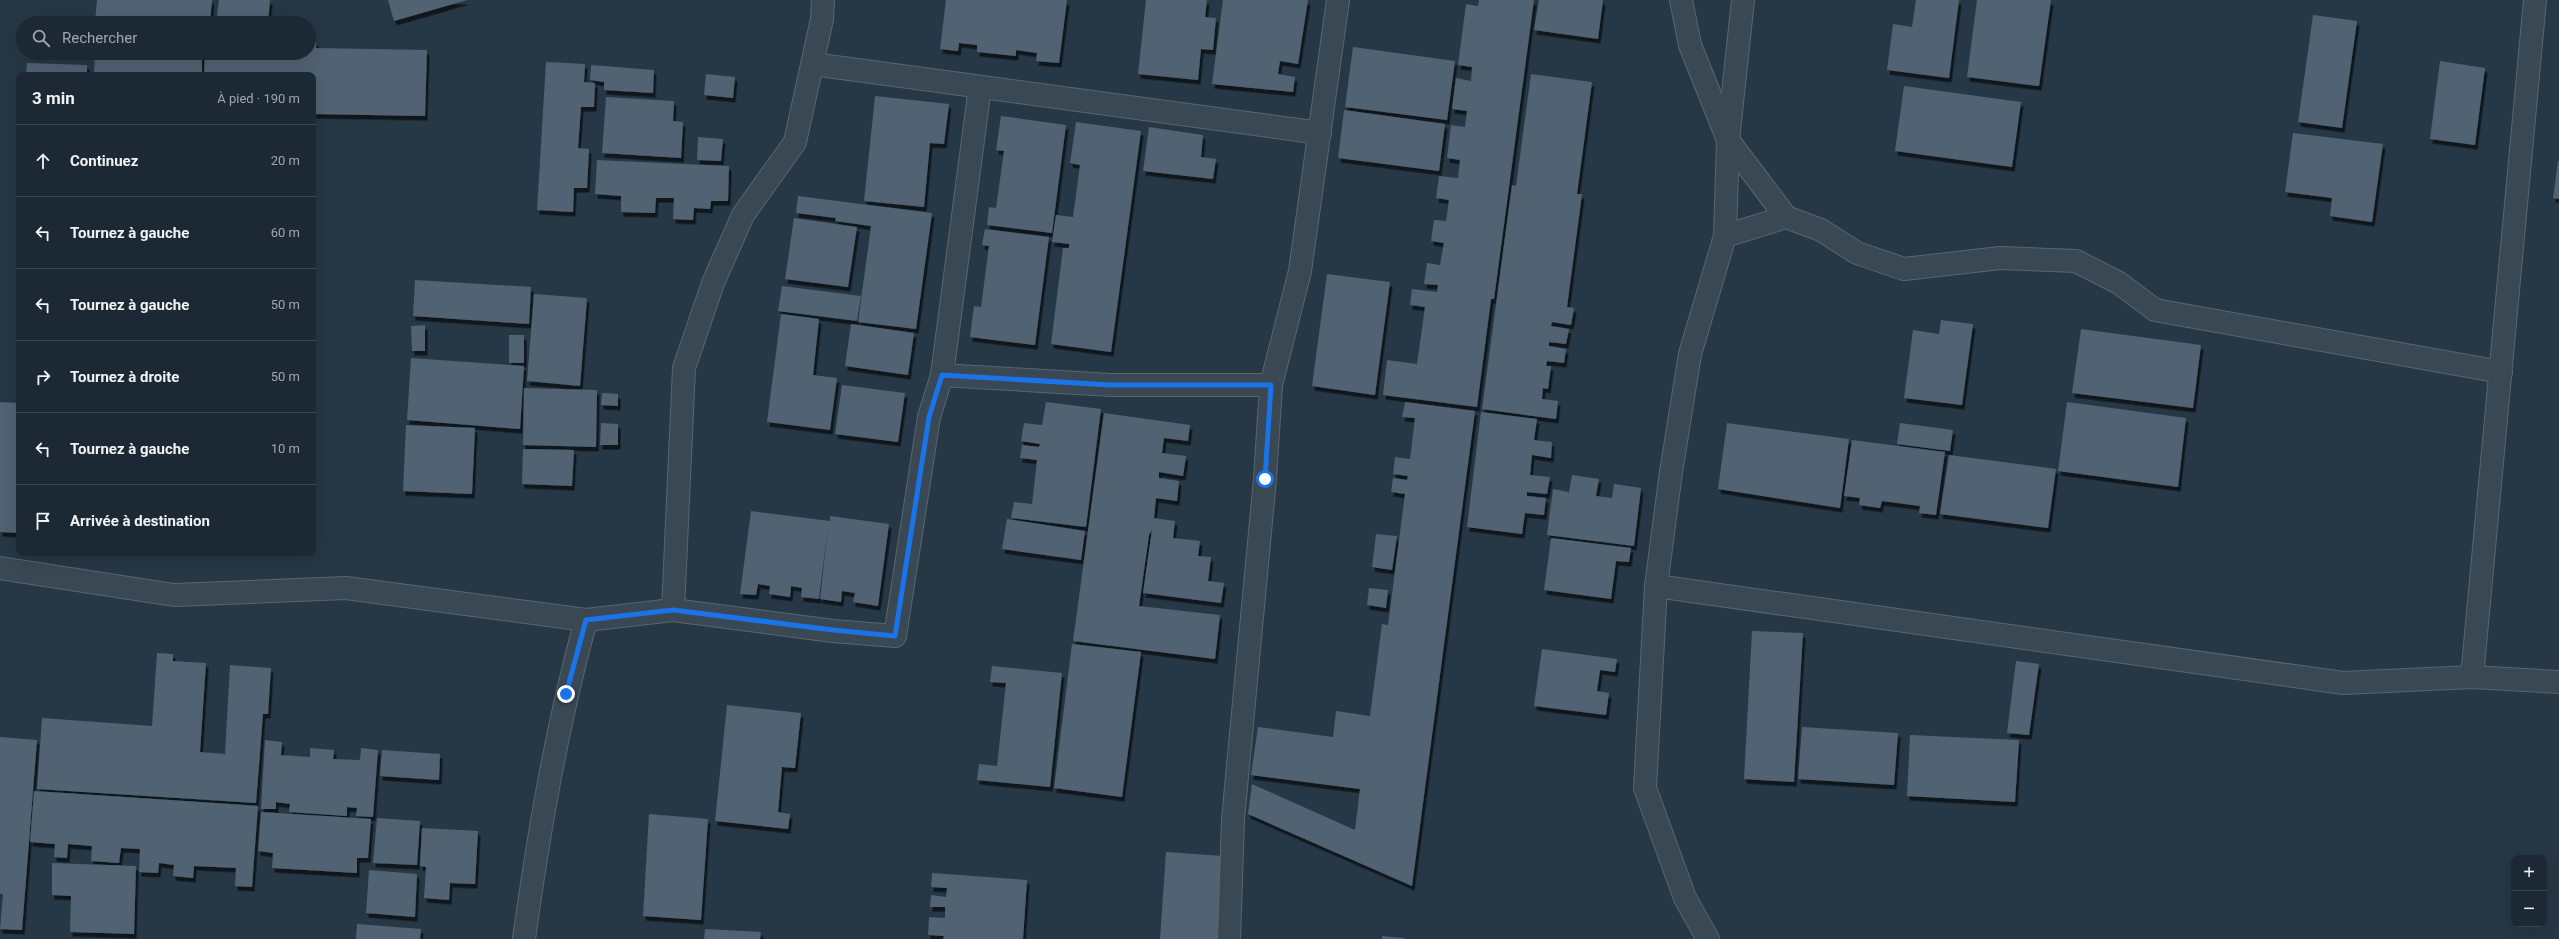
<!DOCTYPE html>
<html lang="fr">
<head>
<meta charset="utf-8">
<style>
	body { margin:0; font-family:Roboto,sans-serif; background:#25313c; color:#f1f3f6 }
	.controls { position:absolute; right:12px; bottom:12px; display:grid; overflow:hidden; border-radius:8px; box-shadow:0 4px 16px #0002 }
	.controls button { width:36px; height:36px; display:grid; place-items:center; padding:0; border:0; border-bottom:1px solid #3a454f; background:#1c2934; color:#f1f3f6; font:20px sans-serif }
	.stop { position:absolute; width:12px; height:12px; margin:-9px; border:3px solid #1a73e8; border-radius:50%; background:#fff }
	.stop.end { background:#1a73e8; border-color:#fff; box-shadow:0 1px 4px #0008 }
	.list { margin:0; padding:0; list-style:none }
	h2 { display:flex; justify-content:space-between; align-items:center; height:52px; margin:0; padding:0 16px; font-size:17px }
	h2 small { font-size:13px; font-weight:400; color:#a0a6ac }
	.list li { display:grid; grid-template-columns:26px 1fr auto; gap:12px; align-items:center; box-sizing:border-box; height:72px; padding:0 16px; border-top:1px solid #3a454f }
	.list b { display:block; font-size:15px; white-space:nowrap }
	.list em { font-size:13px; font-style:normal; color:#a0a6ac }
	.icon { flex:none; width:22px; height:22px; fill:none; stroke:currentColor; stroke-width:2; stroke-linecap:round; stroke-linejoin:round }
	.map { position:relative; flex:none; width:2559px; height:939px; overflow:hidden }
	.search { position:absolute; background:#1c2934; box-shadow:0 4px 16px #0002; left:16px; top:16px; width:300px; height:44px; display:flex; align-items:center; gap:10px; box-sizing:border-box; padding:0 14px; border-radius:22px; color:#a0a6ac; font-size:15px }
	.panel { position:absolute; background:#1c2934; box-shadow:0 4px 16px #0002; left:16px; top:72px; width:300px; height:484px; border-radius:8px }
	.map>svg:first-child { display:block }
	.building { fill:#516272; filter:url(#shadow) }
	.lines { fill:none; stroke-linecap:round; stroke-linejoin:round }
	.street-casing { stroke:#596672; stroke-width:24 }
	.street { stroke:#3a4854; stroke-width:22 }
	.route { stroke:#1a73e8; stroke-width:5 }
</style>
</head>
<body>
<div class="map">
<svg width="2559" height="939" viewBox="0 0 2559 939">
	<defs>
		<filter id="shadow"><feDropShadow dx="2.5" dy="4.5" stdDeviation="0" flood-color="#0009"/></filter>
	</defs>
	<rect width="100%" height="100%" fill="#263745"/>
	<!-- building -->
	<g class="building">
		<path d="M97,0H212L210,23L95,22Z"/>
		<path d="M219,0H270L268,23H216Z"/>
		<path d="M388,0H467L394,21Z"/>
		<path d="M946,0H1067L1059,63L1036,61L1037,53L1016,50V56L977,52V45L959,43L958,51L940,49Z"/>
		<path d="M1146,0H1207L1205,17L1216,18L1213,50L1201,49L1198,80L1138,74Z"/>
		<path d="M1223,0H1308L1298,64L1280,61L1278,74L1295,77L1293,92L1212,84Z"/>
		<path d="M1479,0H1534L1494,299H1491L1477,407L1383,395L1387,360L1417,364L1425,307L1410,305L1412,289L1437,292L1438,285L1424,284L1427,263L1440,265L1444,243L1431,241L1434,220L1446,221L1449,200L1436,198L1439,176L1458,178L1460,160L1447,158L1451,125L1465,127L1467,111L1452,109L1456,78L1471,81L1472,67L1458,65L1466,4L1478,6Z"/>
		<path d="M1539,0H1603L1598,39L1534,30Z"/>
		<path d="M1916,0H1959L1949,78L1887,70L1893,24L1912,27Z"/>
		<path d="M1977,0H2051L2039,86L1967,77Z"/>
		<path d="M2313,15L2357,21L2342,128L2298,122Z"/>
		<path d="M309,42H316V48L427,50L425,116L314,114L313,75H204L205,53H309Z"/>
		<path d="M1353,47L1455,61L1447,120L1345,107Z"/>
		<path d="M95,53H202V75H94Z"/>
		<path d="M2440,61L2485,68L2475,145L2430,139Z"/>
		<path d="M546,62L585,64L584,82L595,83L594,107H581L578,148L589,149L587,188H574L573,212L537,210Z"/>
		<path d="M27,63L87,65V75H26Z"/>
		<path d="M591,65L654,70L653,93L604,90V82L590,80Z"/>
		<path d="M706,74L735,77L733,98L704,95Z"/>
		<path d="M1531,74L1592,82L1577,194H1582L1567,307L1574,308L1571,325L1552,322L1551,326L1569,329L1566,344L1549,342V346L1566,349L1564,363L1547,361L1546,366H1551L1548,389L1543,388L1542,399L1558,401L1556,419L1482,409L1512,185L1516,186Z"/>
		<path d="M1904,86L2021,102L2012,167L1895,151Z"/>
		<path d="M875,96L949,104L944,144L930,143L924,207L864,201Z"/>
		<path d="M606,97L674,101L673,121L683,122L681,158L602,153Z"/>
		<path d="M1344,110L1445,124L1439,171L1338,158Z"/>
		<path d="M1001,116L1066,125L1052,233L987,225L989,207L996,208L1004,151L996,150Z"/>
		<path d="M1076,122L1141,131L1111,352L1051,344L1063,248H1069V244L1052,242L1056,215L1073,217L1080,165L1070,163Z"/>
		<path d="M1149,127L1203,135L1201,157L1216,159L1213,179L1143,171Z"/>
		<path d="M2293,133L2383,144L2372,222L2330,216L2332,198L2285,192Z"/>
		<path d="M698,137L723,139L721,161L697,160Z"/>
		<path d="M597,160L729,166L728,201H711L710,209L694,208L693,220L673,219L674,198H656L655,213L621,212V196L595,194Z"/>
		<path d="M2558,161H2559V199L2553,198Z"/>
		<path d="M798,196L932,213L916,329L858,322L871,226L835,221L836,218L796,213Z"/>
		<path d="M794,218L857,227L848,287L785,279Z"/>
		<path d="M985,229L1049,237L1035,345L970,337L974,306L981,307L989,246L982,245Z"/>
		<path d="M1327,274L1390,282L1375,395L1312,386Z"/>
		<path d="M415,280L531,287L529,324L413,316Z"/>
		<path d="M782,286L861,296L857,321L778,311Z"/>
		<path d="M534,294L587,298L580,386L527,381Z"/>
		<path d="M781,314L819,319L813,375L837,378L830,430L767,422Z"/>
		<path d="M1941,320L1973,324L1962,405L1904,398L1913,330L1939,334Z"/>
		<path d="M851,324L914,333L908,375L845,366Z"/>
		<path d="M425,325V351H412L411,326Z"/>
		<path d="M2081,329L2201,345L2193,408L2072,393Z"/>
		<rect x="509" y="335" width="15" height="28"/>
		<path d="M411,358L524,366L520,429L407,420Z"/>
		<path d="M842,385L905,393L898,442L835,434Z"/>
		<path d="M524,388L597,390L596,447L523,445Z"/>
		<path d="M602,393L618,394V406L601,405Z"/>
		<path d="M0,402L19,403V533L0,532Z"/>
		<path d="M1046,402L1101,409L1086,527L1011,518L1014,502L1032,504L1037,460L1020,458L1022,445L1039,447L1040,444L1021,441L1024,423L1042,425Z"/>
		<path d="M1405,402L1475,411L1412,886L1248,814L1252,784L1355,830L1360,789L1251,775L1258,727L1333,737L1336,711L1370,716L1382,624L1388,625L1405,494L1391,492L1393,478L1407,480L1408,476L1393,474L1395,457L1410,459L1415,418L1402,417Z"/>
		<path d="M2067,402L2186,418L2178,487L2058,471Z"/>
		<path d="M1481,412L1537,419L1534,440L1552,442L1551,458L1532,455L1530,475L1550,477L1547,494L1527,492V496L1546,498L1544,515L1525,513L1522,534L1467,527Z"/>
		<path d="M1104,413L1190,425L1188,441L1164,438L1162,453L1186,456L1183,476L1159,472V478L1179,481L1177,501L1156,498L1154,518L1175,521L1173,538L1200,541L1198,556L1211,557L1208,581L1224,583L1221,603L1143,593L1152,530L1149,535L1139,606L1220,615L1215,659L1073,641Z"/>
		<path d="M601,423L618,424V445H600Z"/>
		<path d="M1727,423L1849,439L1840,508L1718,489Z"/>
		<path d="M1900,423L1953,430L1950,451L1897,444Z"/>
		<path d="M406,425L475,428L472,494L403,491Z"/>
		<path d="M1852,440L1945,452L1936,515L1919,513L1920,506L1882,501L1880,508L1859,505L1860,498L1844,496Z"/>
		<path d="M523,449L574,450L572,486L522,484Z"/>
		<path d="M1949,455L2056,469L2048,528L1940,514Z"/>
		<path d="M1572,475L1599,479L1596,496L1612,498L1614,484L1641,488L1634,546L1547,535L1553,489L1569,492Z"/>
		<path d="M751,511L830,521V516L889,524L878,606L853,602L855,593L842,591L841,602L820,599L828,527L819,599L801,597L802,588L791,586L790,597L769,594L770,586L758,584L756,595L740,594Z"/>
		<path d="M1007,519L1085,531L1081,560L1002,549Z"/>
		<path d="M1376,534L1397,536L1392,570L1372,567Z"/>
		<path d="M1551,538L1631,548L1629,562L1616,561L1611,599L1544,590Z"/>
		<path d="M1369,588L1388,590L1386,608L1367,605Z"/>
		<path d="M1752,631L1803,633L1794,782L1744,779Z"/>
		<path d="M1072,644L1141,652L1122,797L1054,788Z"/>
		<path d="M1542,649L1617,659L1615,672L1600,670L1597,691L1609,693L1606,715L1534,706Z"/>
		<path d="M157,653L173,654V661L206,663L200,752L225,754L230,665L271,668L268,714H263L256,803L37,789L42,718L152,726Z"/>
		<path d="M2016,661L2039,664L2029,735L2007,733Z"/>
		<path d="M992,666L1062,673L1050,787L977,780L979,764L997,766L1006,683L990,682Z"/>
		<path d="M727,705L801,713L795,768L782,767L778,812L790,814L788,829L715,821Z"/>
		<path d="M1802,727L1898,733L1894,785L1798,779Z"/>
		<path d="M1910,735L2019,740L2015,802L1907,796Z"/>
		<path d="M0,737L37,740L22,930L0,929L3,894H0Z"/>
		<path d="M265,740L282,742L281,755L310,757V748L334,750L333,759L360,760L361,748L378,750L373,817L356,816L357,808L347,807V816L289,812L290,804L276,802V809H261Z"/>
		<path d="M382,750L440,754L439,780L380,776Z"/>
		<path d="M34,791L258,806L252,887L235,886L236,868L194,866L193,878L173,876L174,865L159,863L158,873L139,872L140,849L121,848L119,863L91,861L92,846L68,844L67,858L54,857L55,844L30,842Z"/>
		<path d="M261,812L371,819L368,858H357V873L272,868L273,853L258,851Z"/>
		<path d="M649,814L708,819L701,920L643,916Z"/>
		<path d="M377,818L420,821L417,865L373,863Z"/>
		<path d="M422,828L478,831L475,884L450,883L449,900L424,898L426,867L420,866Z"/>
		<path d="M1166,852L1223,856L1217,939H1160Z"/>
		<path d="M52,863L136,866L134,934L70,932L71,896L52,895Z"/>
		<path d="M369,870L417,874L415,917L366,913Z"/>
		<path d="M932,873L1027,880L1023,939H943L944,936L928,935L929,917L945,918V907H930L931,895L946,897L947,888L931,887Z"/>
		<path d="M357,924L421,929L420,939H356Z"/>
		<path d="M705,929L761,932L760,939H704Z"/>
		<path d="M1382,936L1404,938V939H1382Z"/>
	</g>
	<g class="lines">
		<defs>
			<g id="street">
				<path d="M1681,0L1690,45L1728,140L1786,217L1821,230L1857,253L1904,269L2000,258L2076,261L2119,283L2155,310L2501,372"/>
				<path d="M813,64L1320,133"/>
				<path d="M1725,236L1786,217"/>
				<path d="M942,375L1111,385H1271"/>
				<path d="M0,568L174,595L346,588L586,620L673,610L833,631L895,636L929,417L942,375L980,87"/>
				<path d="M1656,586L2343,683L2472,677L2559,682"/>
				<path d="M673,610L684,368L713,283L743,215L795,142L822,19L823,0"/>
				<path d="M2472,677L2535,0"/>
				<path d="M524,939C539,831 557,725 586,620"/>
				<path d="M1229,939L1233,819L1265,479L1271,385L1300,271L1338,0"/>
				<path d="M1708,939L1685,898L1645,788L1656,586L1671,472L1690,354L1725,236L1728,140L1743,0"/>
			</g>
		</defs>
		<!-- street casing -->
		<use href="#street" class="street-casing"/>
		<!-- street -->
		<use href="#street" class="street"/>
	</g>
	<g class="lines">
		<!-- route -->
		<path class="route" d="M566,694L586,620L673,610L833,630L895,636L929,417L942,375L1111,385H1271L1265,479"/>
	</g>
</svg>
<div class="controls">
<button>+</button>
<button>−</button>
</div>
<div class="stop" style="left:1265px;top:479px"></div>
<div class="stop end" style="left:566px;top:694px"></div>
<div class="search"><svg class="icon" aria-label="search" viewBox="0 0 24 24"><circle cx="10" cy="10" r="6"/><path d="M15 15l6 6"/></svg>Rechercher</div>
<section class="panel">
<h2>3 min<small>À pied · 190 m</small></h2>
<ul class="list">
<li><svg class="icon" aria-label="ahead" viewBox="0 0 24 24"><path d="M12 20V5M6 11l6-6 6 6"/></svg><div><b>Continuez</b></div><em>20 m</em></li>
<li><svg class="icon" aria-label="left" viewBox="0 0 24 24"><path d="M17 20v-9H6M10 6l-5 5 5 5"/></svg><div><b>Tournez à gauche</b></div><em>60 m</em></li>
<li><svg class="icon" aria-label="left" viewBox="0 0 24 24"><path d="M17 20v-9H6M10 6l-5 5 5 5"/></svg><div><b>Tournez à gauche</b></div><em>50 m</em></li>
<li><svg class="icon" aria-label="right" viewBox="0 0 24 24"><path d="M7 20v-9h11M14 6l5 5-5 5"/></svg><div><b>Tournez à droite</b></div><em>50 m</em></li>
<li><svg class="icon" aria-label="left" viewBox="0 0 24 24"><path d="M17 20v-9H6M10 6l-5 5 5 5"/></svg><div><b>Tournez à gauche</b></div><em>10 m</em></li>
<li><svg class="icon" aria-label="arrive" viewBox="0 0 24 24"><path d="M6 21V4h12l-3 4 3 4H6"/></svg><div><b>Arrivée à destination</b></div></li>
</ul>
</section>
</div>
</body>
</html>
